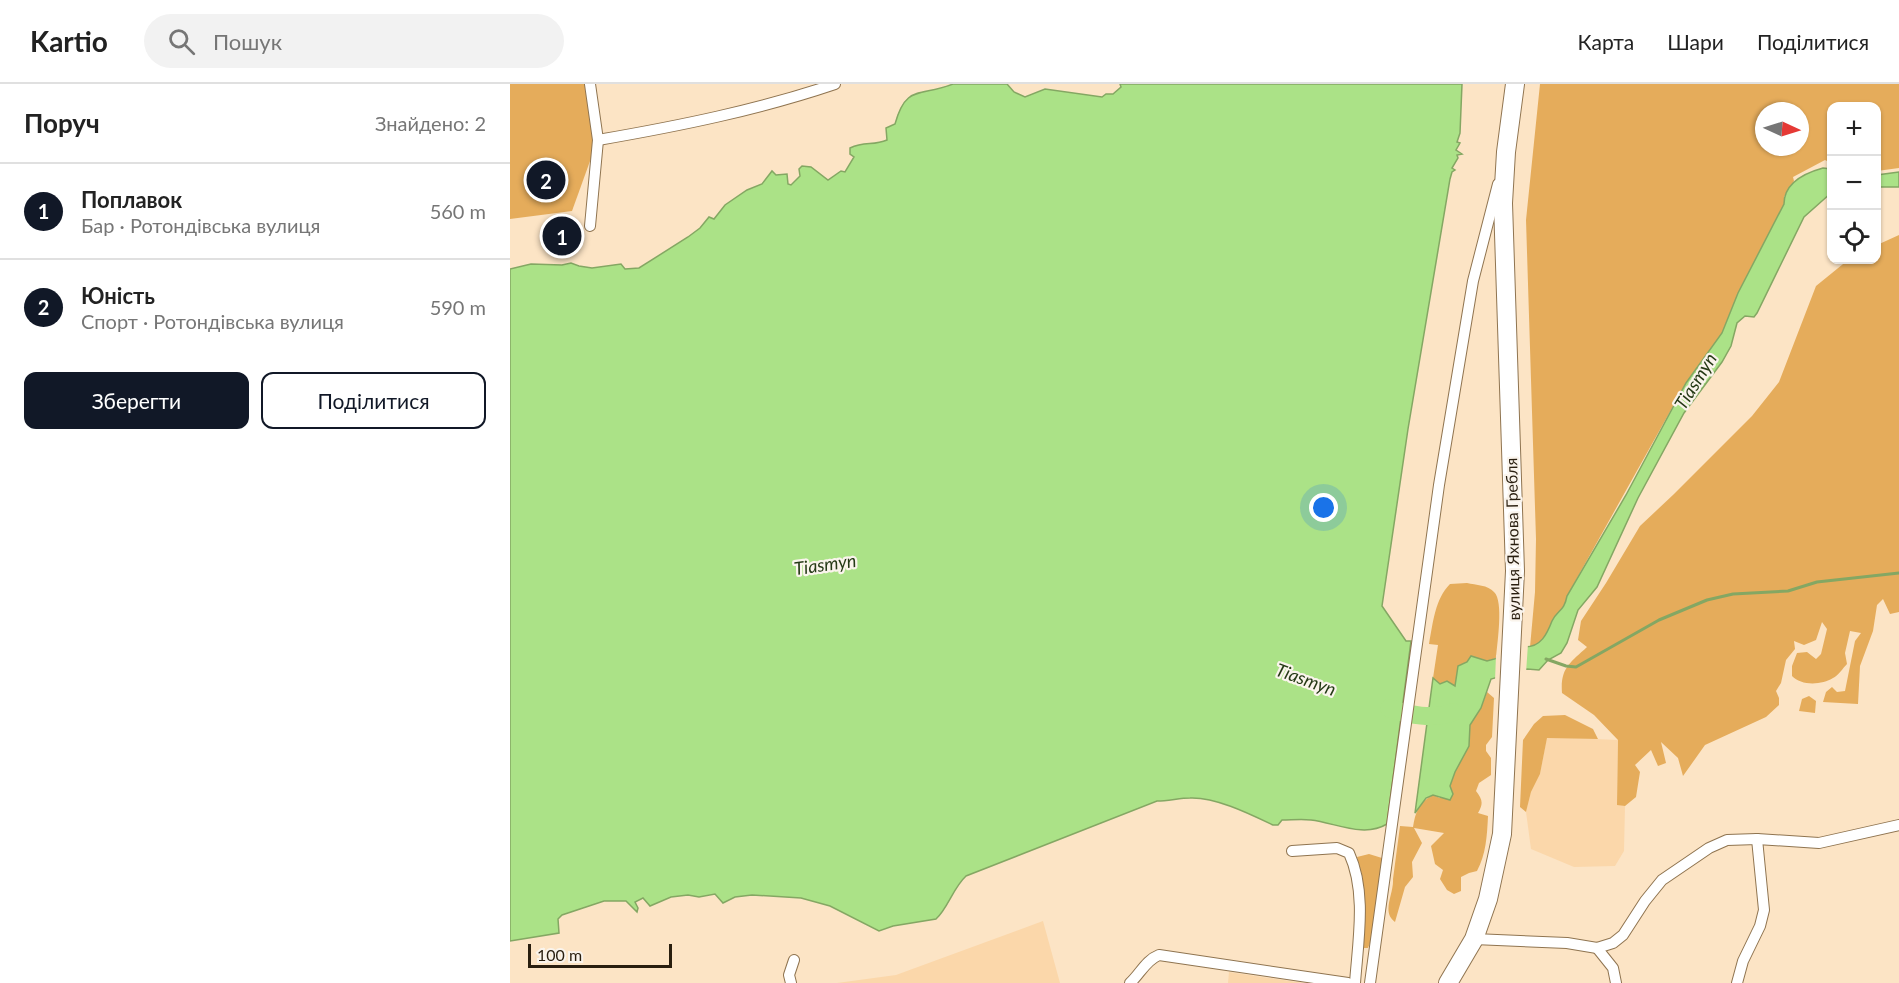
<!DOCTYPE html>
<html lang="uk">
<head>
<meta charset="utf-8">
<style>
	body { margin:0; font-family:Lato,sans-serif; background:#f2f2f2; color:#222 }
	.controls { position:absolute; right:18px; top:18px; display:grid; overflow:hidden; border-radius:12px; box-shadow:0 2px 4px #0004 }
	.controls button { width:54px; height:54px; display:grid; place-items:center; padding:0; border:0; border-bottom:2px solid #e0e0e0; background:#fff; color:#222; font:30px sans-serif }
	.compass { position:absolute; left:1245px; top:18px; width:54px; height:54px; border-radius:50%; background:#fff; box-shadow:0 2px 4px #0004; rotate:94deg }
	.scale { position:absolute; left:18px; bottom:15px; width:144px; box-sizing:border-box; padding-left:6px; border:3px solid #291e0f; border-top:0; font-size:16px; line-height:21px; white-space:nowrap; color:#291e0f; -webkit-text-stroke:4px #faf4ec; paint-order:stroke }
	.you { position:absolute; left:814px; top:424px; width:21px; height:21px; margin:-15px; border:4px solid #fff; border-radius:50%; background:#1a73e8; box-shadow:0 0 0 9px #1a73e833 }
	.badge { display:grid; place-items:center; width:39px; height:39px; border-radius:50%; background:#111827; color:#fff; font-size:20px; font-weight:700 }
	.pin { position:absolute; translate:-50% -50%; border:3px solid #fff; box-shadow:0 2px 6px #0006 }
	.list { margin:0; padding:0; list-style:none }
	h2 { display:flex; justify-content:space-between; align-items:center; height:78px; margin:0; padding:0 24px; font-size:26px }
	h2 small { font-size:20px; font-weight:400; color:#767676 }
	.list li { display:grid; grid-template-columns:39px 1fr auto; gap:18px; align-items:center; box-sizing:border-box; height:96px; padding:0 24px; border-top:2px solid #e0e0e0 }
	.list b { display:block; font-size:22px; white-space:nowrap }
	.list p { margin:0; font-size:20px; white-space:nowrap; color:#767676 }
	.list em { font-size:20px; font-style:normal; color:#767676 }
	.actions { display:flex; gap:12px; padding:18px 24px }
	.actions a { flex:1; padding:14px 0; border:2px solid #111827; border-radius:12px; text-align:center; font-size:21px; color:#111827 }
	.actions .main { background:#111827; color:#fff }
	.icon { flex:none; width:33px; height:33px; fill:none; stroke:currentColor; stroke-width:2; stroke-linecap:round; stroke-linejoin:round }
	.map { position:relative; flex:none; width:1389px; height:899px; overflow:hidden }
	header { display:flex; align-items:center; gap:36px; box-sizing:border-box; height:84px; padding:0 30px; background:#fff; border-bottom:2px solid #e0e0e0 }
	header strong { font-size:28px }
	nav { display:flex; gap:33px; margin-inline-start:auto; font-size:21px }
	.search { width:420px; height:54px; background:#f2f2f2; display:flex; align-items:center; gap:15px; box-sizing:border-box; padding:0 21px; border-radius:33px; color:#767676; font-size:22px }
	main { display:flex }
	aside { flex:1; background:#fff }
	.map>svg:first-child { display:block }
	.built { fill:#fbd7aa }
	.green { fill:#e5ac5b; fill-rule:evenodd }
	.water { fill:#abe287; stroke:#84a763; stroke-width:1.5 }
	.pier { fill:#fce4c5 }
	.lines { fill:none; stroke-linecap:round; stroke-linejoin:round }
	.stream { stroke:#84a763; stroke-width:3 }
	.river { stroke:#abe287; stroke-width:18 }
	.street-casing { stroke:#8f7450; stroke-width:12 }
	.primary-casing { stroke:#8f7450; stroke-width:20 }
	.street { stroke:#fff; stroke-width:10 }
	.primary { stroke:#fff; stroke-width:18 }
	.labels { text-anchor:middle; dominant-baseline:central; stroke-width:4.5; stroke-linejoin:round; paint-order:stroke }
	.street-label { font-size:16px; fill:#291e0f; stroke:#faf4ec }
	.water-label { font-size:18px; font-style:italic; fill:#253a16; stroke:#faf4ec }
</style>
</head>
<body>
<header>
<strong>Kartio</strong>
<div class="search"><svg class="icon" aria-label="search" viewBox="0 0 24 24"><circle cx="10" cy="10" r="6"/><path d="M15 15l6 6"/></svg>Пошук</div>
<nav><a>Карта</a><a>Шари</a><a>Поділитися</a></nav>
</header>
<main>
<aside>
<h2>Поруч<small>Знайдено: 2</small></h2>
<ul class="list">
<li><span class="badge">1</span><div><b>Поплавок</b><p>Бар · Ротондівська вулиця</p></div><em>560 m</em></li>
<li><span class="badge">2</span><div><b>Юність</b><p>Спорт · Ротондівська вулиця</p></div><em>590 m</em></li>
</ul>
<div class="actions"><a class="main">Зберегти</a><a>Поділитися</a></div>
</aside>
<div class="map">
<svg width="1389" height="899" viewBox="0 0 1389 899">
	<rect width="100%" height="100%" fill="#fce4c5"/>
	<!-- built -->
	<g class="built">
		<path d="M1037,653L1108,656L1107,720L1115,722L1114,767L1105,782L1064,783L1021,765L1016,728L1021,708L1030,690Z"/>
		<path d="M533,837L550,899H327L386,891Z"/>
		<path d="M719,888L793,899H718Z"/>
	</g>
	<!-- green -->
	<g class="green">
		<path d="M0,0H75L84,66L62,127L0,135Z"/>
		<path d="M1030,0H1389V84L1367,87L1366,22H1322L1321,79L1315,76L1283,93L1284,97L1274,113V120L1228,209L1212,249L1176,299L1057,512C1054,528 1050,524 1043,536C1038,546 1033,562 1020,563L1025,508L1026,455L1016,136ZM1254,27H1290V63H1254Z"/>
		<path d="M1389,151V528L1380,530L1373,515L1367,521L1363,547L1350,582L1348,620L1313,618L1316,608L1322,603L1327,608L1335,607L1345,557L1351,549L1340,547L1335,569L1337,580C1333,584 1328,592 1323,594C1312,601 1291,602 1282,592V582L1287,569L1297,568L1306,575L1311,570L1317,545L1312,538L1306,556L1294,561L1284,557L1285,565L1276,576L1271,599L1266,607L1269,614V621L1256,633L1195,661L1173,692L1168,674L1151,658L1156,679L1148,682L1141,666L1125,681L1130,688L1126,713L1115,722L1107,721L1108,656L1084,631L1052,609C1050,584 1060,579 1077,563L1068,556L1071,537L1096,499L1130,442L1164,410L1242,332L1269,298L1306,202L1338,176H1366L1367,161Z"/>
		<path d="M957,499C966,501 978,501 984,508C994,517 987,560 986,574L977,577L968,575L945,603L930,600L923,594L928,561L919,560C923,539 925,515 940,500Z"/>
		<path d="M977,608L984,614L982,653L976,661V667L981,674V691L969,699L966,707C972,715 974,719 968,729L978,732C977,752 976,770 967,787L959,789L951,793V807L944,810L937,806L930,795L933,786L925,780L921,762L934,749L904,744L912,759L902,778L903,793L895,803L885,838C871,828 884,810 883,795L890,742L903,743C905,729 909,718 923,711L930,714L943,710L940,702L945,688L959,661L960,641L971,624Z"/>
		<path d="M1299,612L1306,617L1305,629L1289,627L1292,615Z"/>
		<path d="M1055,631L1083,645L1088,655L1037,654L1030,690L1021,708L1016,728L1010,723L1013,656L1024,640L1033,632Z"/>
		<path d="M859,770L872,774L862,854L858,864H852L853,795L847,773Z"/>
	</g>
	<!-- water -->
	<g class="water">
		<path d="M443,0H497L504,8L515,13L535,5L592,13L596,10H603L611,3L610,0H952L950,49L947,58L950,59L946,66L952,70L947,71L948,74L942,84L945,86L942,88L940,95L898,345L872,522L896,557H901L877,740C854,754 826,739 801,736C792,735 781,736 772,736L768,741H763C740,730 706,713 680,714C670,714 658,717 647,717L456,792C443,804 438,824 426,835L383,842L369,847L320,822L291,814L242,811L225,813L213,819L205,810L189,813L178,811L161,813L140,822L133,814L125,818L128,824L127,828L116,817H94L52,831L48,835L49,849L0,857V185L21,180L52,181L61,179L69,182L82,184L111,180L115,185L129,184L178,153L190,144L199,133L204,135L215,121L237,106L252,100L262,87L266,91L277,90L278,100L281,101L290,92L289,85L292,82L301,83L318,96L331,87L335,88L344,73L340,70V64C355,57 363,62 377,56L376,44L385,40C396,0 410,13 443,0Z"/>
		<path d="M1313,84L1321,85V109L1294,133L1247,229L1244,233L1235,232L1227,239L1221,262L1212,278L1174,329L1128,414L1087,503L1068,526L1057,559L1051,569L1038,576L1029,586L1017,585L981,595L971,624L960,641L959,662L945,688L940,702L943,710L940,716L923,711L916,714L905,729L923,594L930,600L937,597L945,602L948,582L957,578L961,572L977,577L1014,567L1015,563C1031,563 1037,550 1042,537C1048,525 1054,528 1057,512L1116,411L1176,299L1212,249L1228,209L1274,120C1274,99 1295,89 1313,84Z"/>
		<path d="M1389,88V103H1367V91Z"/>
	</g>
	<!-- pier -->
	<path class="pier" d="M1018,560L1016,589L985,597L986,571L1012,565L1013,561Z"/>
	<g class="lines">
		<!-- stream -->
		<path class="stream" d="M1036,575L1056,582L1066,583L1149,536L1197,516L1223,510L1278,507L1307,498L1389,489"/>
		<!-- river -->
		<path class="river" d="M879,624C897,631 925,636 943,628"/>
		<defs>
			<g id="street">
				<path d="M88,56C169,42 248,26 325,0"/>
				<path d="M80,142L88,56L80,0"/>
				<path d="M782,767L827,764L839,769C857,808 848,857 845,899"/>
				<path d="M964,855L1057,859L1087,864L1103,859L1113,851L1135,817L1152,796L1199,764L1217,756L1247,755L1309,759L1389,741"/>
				<path d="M1087,864L1103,884L1106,899"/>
				<path d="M281,899L279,891L284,876"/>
				<path d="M620,899C630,890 636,876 649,871L838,899"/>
				<path d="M860,899L929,401L963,197L988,100"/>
				<path d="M1227,899L1233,877L1250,842L1254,826L1247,755"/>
			</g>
			<path id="primary" d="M938,899L964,855L978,815L992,750L1005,487L993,119L996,68L1005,0"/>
		</defs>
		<!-- street casing -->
		<use href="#street" class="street-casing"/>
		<!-- primary casing -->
		<use href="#primary" class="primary-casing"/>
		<!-- street -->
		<use href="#street" class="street"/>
		<!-- primary -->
		<use href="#primary" class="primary"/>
	</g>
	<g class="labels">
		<!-- street labels -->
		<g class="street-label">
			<text transform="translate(1002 455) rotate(-91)">вулиця Яхнова Гребля</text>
		</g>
		<!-- water labels -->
		<g class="water-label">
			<text transform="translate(1185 297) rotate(-58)">Tiasmyn</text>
			<text transform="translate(315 480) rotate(-8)">Tiasmyn</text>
			<text transform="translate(796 595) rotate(20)">Tiasmyn</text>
		</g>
	</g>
</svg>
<div class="controls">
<button>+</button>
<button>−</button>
<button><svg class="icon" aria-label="locate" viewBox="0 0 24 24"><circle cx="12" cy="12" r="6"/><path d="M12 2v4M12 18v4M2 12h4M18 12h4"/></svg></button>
</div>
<svg class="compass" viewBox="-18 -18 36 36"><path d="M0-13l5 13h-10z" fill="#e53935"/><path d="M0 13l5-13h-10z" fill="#767676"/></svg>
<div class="scale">100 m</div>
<div class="you"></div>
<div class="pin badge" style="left:52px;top:152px">1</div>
<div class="pin badge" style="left:36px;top:96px">2</div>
</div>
</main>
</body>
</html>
